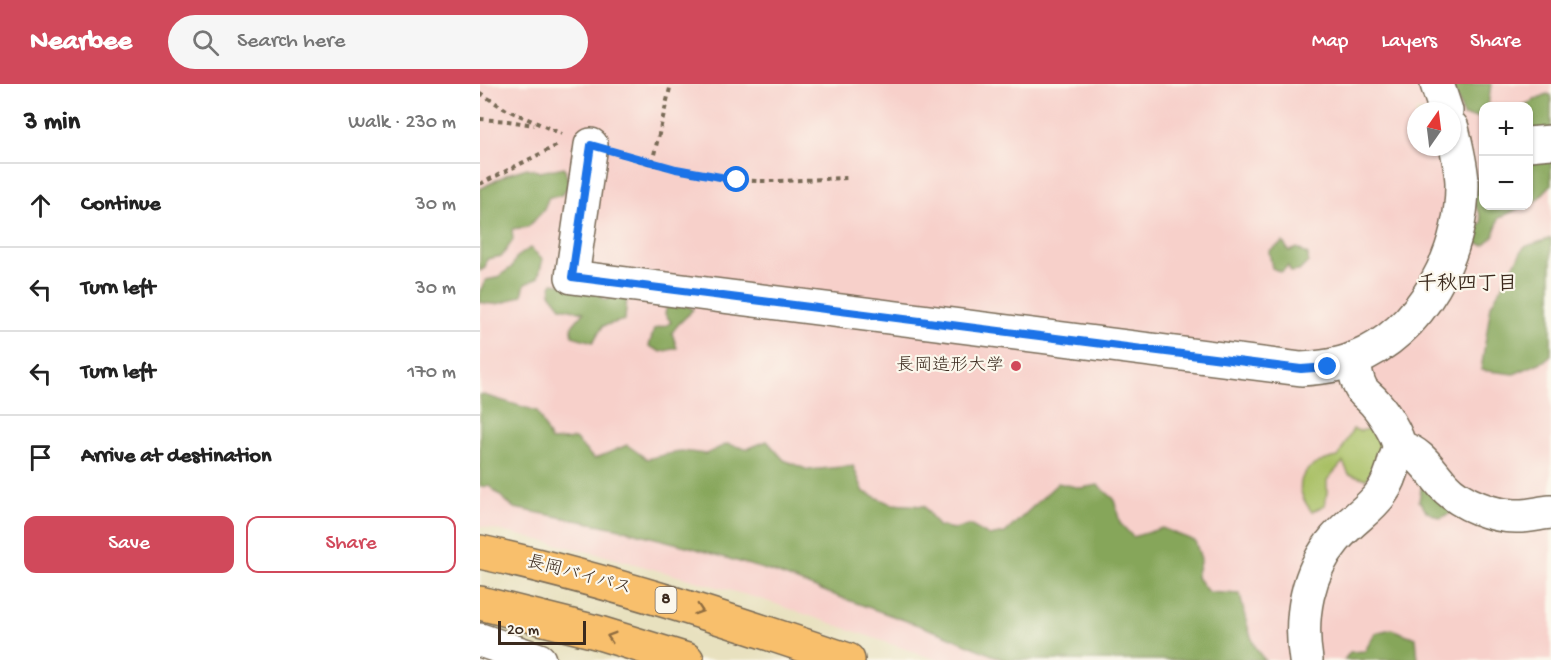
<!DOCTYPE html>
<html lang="en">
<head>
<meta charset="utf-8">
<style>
	body { margin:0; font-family:"Gochi Hand","Klee One",sans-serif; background:#f6f6f6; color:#222 }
	.controls { position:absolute; right:18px; top:18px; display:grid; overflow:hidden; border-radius:12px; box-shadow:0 2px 4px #0004 }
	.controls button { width:54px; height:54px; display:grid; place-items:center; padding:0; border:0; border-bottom:2px solid #e0e0e0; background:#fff; color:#222; font:30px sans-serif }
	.compass { position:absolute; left:927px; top:18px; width:54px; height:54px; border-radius:50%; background:#fff; box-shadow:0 2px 4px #0004; rotate:14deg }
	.scale { position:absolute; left:18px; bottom:15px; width:88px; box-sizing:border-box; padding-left:6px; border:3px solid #3b2a1e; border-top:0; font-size:16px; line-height:21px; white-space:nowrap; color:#3b2a1e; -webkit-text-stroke:4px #fbf7ec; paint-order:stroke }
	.stop { position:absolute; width:18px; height:18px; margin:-14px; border:4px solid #1a73e8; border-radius:50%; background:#fff }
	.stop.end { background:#1a73e8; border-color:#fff; box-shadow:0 2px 6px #0008 }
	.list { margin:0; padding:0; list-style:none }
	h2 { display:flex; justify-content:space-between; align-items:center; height:78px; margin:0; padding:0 24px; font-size:26px }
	h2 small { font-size:20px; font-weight:400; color:#767676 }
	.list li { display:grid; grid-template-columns:39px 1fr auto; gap:18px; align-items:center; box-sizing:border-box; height:84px; padding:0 24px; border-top:2px solid #e0e0e0 }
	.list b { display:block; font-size:22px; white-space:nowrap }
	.list em { font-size:20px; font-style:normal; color:#767676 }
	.actions { display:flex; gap:12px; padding:18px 24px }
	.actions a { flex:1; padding:14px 0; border:2px solid #d1495b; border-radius:12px; text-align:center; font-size:21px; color:#d1495b }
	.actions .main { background:#d1495b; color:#fff }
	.icon { flex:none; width:33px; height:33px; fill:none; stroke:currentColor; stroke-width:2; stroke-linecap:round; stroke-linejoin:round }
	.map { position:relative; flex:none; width:1071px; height:576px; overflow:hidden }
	header { display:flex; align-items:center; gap:36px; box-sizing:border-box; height:84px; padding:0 30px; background:#d1495b; color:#fff }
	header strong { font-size:28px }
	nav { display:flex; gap:33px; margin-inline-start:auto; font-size:21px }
	.search { width:420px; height:54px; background:#f6f6f6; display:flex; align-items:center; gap:15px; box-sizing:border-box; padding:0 21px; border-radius:33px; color:#767676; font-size:22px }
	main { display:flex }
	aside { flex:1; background:#fff }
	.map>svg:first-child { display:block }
	.built { fill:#f7d0ca; fill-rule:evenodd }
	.green { fill:#a9c065; stroke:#727542; stroke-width:1.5 }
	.forest { fill:#86a65a; stroke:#60683c; stroke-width:1.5 }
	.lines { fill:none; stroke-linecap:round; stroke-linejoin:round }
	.minor-casing { stroke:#786a56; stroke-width:36 }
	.highway-casing { stroke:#786a56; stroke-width:36 }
	.path { stroke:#786a56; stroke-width:4; stroke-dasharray:4.5 4.5; stroke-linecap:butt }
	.minor { stroke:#fff; stroke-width:33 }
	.highway { stroke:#f8bf6c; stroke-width:33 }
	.oneway { stroke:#906d41 }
	.route { stroke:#1a73e8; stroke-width:8 }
	.poi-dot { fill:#d1495b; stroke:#fbf7ec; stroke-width:2 }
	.labels { text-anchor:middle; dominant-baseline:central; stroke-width:4.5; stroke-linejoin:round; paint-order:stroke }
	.shield { fill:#fbf7ec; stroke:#75685c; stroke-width:1.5 }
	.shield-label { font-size:16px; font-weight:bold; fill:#3b2a1e }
	.poi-label { font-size:18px; fill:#3b2a1e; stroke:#fbf7ec; text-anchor:end }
	.street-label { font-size:18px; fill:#3b2a1e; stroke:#fbf7ec }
	.neighbourhood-label { font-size:20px; font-weight:bold; fill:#3b2a1e; stroke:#fbf7ec }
</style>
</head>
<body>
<header>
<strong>Nearbee</strong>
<div class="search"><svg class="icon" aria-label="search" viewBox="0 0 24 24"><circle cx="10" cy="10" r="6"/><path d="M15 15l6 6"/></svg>Search here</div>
<nav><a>Map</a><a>Layers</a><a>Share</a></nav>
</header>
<main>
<aside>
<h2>3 min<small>Walk · 230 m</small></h2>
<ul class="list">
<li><svg class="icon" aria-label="ahead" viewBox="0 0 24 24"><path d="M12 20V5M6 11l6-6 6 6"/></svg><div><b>Continue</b></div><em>30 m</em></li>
<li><svg class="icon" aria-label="left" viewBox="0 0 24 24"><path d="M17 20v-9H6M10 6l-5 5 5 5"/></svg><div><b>Turn left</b></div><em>30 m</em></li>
<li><svg class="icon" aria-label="left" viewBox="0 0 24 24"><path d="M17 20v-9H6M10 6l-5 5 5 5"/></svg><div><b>Turn left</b></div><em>170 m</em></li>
<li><svg class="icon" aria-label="arrive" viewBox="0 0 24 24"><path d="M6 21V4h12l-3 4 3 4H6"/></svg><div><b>Arrive at destination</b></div></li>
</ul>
<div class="actions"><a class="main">Save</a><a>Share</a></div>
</aside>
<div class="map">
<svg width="1071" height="576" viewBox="0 0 1071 576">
	<rect width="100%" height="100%" fill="#fbf7ec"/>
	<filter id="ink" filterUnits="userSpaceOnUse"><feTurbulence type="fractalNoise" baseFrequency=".0167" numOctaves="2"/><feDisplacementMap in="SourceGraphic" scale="12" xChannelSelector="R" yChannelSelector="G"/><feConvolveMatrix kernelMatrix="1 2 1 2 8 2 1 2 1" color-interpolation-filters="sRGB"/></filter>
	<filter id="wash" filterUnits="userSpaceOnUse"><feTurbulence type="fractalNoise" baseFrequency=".008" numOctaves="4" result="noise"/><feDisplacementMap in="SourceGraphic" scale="24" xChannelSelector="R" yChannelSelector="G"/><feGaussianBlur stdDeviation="1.35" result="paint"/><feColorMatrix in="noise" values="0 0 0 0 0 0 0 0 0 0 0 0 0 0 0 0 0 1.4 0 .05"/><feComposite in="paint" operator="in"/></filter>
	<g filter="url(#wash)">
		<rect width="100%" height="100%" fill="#e8e1bf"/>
		<!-- built -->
		<path class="built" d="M0,0H1071V576H457L284,516L126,472L0,442ZM1004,22H1048V122H1004ZM936,27H972V63H936Z"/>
		<!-- green -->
		<path class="green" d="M897,343L906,350L901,368L887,395L869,390L863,378L847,396V410L845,421L832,428C808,398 824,379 858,373L873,345L880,347Z"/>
		<!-- forest -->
		<g class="forest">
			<path d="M970,0H1011L1008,22H1004L1003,34L983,32L980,21Z"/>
			<path d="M1067,10L1071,11V101L1056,117L1049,120L1048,22H1042Z"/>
			<path d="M1003,82L1004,122H1044L1019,134L1014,152L1004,161L989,157L1002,138L1000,130L990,113Z"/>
			<path d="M84,83L90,102L80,112L69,113L63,127L48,143L32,145L33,156L22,172L7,175L5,184L0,187V105L28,90L47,84L60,88Z"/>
			<path d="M1071,154V271L1064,277L1034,290L1001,286L1011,221L1044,163Z"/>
			<path d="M803,158L809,167L817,164L828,171V178L819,187L811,188L808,182L801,188L792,184L789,167Z"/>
			<path d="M50,164L63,175L58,194L45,200L42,211C27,218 16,223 0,218V207L6,196L16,194L32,183L36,174Z"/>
			<path d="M72,199L126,204L121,214L127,216L134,208L147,213L145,236L123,242L113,258L92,252V242L104,228L81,223L70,209Z"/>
			<path d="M189,212L213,225C206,235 198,238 192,249L197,264L181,268L169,262L174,245L187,241L191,238L185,230Z"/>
			<path d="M0,310L57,327L71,357L95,355L114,375L147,361L167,375L201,367L226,370L247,360L267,365L287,357L304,376L328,386L373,382L384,408L411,420L444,422L458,442L474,445L490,441L509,452L525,449L578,399L601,404L618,401L634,415L640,439L653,453L682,444L715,457L721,475L716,492L728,508L760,510C765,531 769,560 785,576H524L463,550L365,515L296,489L210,463L136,444L34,424L9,402L0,403Z"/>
			<path d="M943,392L977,426L961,434L947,428L939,417Z"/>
			<path d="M911,545L936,554L938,576H864L870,568L885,567L895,549Z"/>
		</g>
	</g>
	<g filter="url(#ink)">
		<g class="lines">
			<defs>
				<g id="minor">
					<path d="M957,0L966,27"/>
					<path d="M1048,60L1071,58"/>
					<path d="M111,61L92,193L821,285C839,284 857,282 874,275C942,247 983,170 982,98C981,80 976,62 972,44"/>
					<path d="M919,363C941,369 949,385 963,401C980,420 1014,433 1039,432C1049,432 1060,429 1071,428"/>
					<path d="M0,556L59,576"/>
					<path d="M826,576C819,533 827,488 855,455C882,424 905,421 915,376C916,373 919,367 919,363C918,351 903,328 895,319C891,314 886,311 882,306C876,296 875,286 874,275"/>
				</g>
				<g id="highway">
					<path d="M0,468C125,495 246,535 368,576"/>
					<path d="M0,519L116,548L207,576"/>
				</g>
			</defs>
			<!-- minor casing -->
			<use href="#minor" class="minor-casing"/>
			<!-- highway casing -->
			<use href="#highway" class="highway-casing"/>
			<!-- path -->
			<g class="path">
				<path d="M0,9L25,25L82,50"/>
				<path d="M0,35L28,37L54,41"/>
				<path d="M140,70C177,82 218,92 257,96C293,99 331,95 367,94"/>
				<path d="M172,79L191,0"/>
				<path d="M0,100L80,60"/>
			</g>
			<!-- minor -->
			<use href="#minor" class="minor"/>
			<!-- highway -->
			<use href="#highway" class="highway"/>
		</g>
		<!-- one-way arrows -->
		<defs><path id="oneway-chevron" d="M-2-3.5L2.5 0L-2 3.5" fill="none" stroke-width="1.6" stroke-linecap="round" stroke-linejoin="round" transform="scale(1.5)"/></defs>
		<g class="oneway">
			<use href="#oneway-chevron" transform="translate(219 526) rotate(18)"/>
			<use href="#oneway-chevron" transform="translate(131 553) rotate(-163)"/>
		</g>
	</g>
	<g class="lines" filter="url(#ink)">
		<!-- route -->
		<path class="route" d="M257,96L196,85L111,61L92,193L821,285L848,283"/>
	</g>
	<!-- markers -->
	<circle class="poi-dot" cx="536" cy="282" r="6"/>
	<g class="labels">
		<!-- shield labels -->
		<rect class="shield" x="175.5" y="503" width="21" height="26" rx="4.5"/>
		<g class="shield-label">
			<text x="186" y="516">8</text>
		</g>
		<!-- poi labels -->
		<g class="poi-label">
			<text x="524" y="282">長岡造形大学</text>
		</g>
		<!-- street labels -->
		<g class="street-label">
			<text transform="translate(99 492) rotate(15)">長岡バイパス</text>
		</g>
		<!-- neighbourhood labels -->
		<g class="neighbourhood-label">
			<text x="987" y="201">千秋四丁目</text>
		</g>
	</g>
</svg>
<div class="controls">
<button>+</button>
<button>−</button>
</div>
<svg class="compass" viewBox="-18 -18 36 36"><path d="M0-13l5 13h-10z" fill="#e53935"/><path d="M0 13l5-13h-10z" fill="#767676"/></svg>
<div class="scale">20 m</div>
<div class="stop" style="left:257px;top:96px"></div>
<div class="stop end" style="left:848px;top:283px"></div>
</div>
</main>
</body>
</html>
